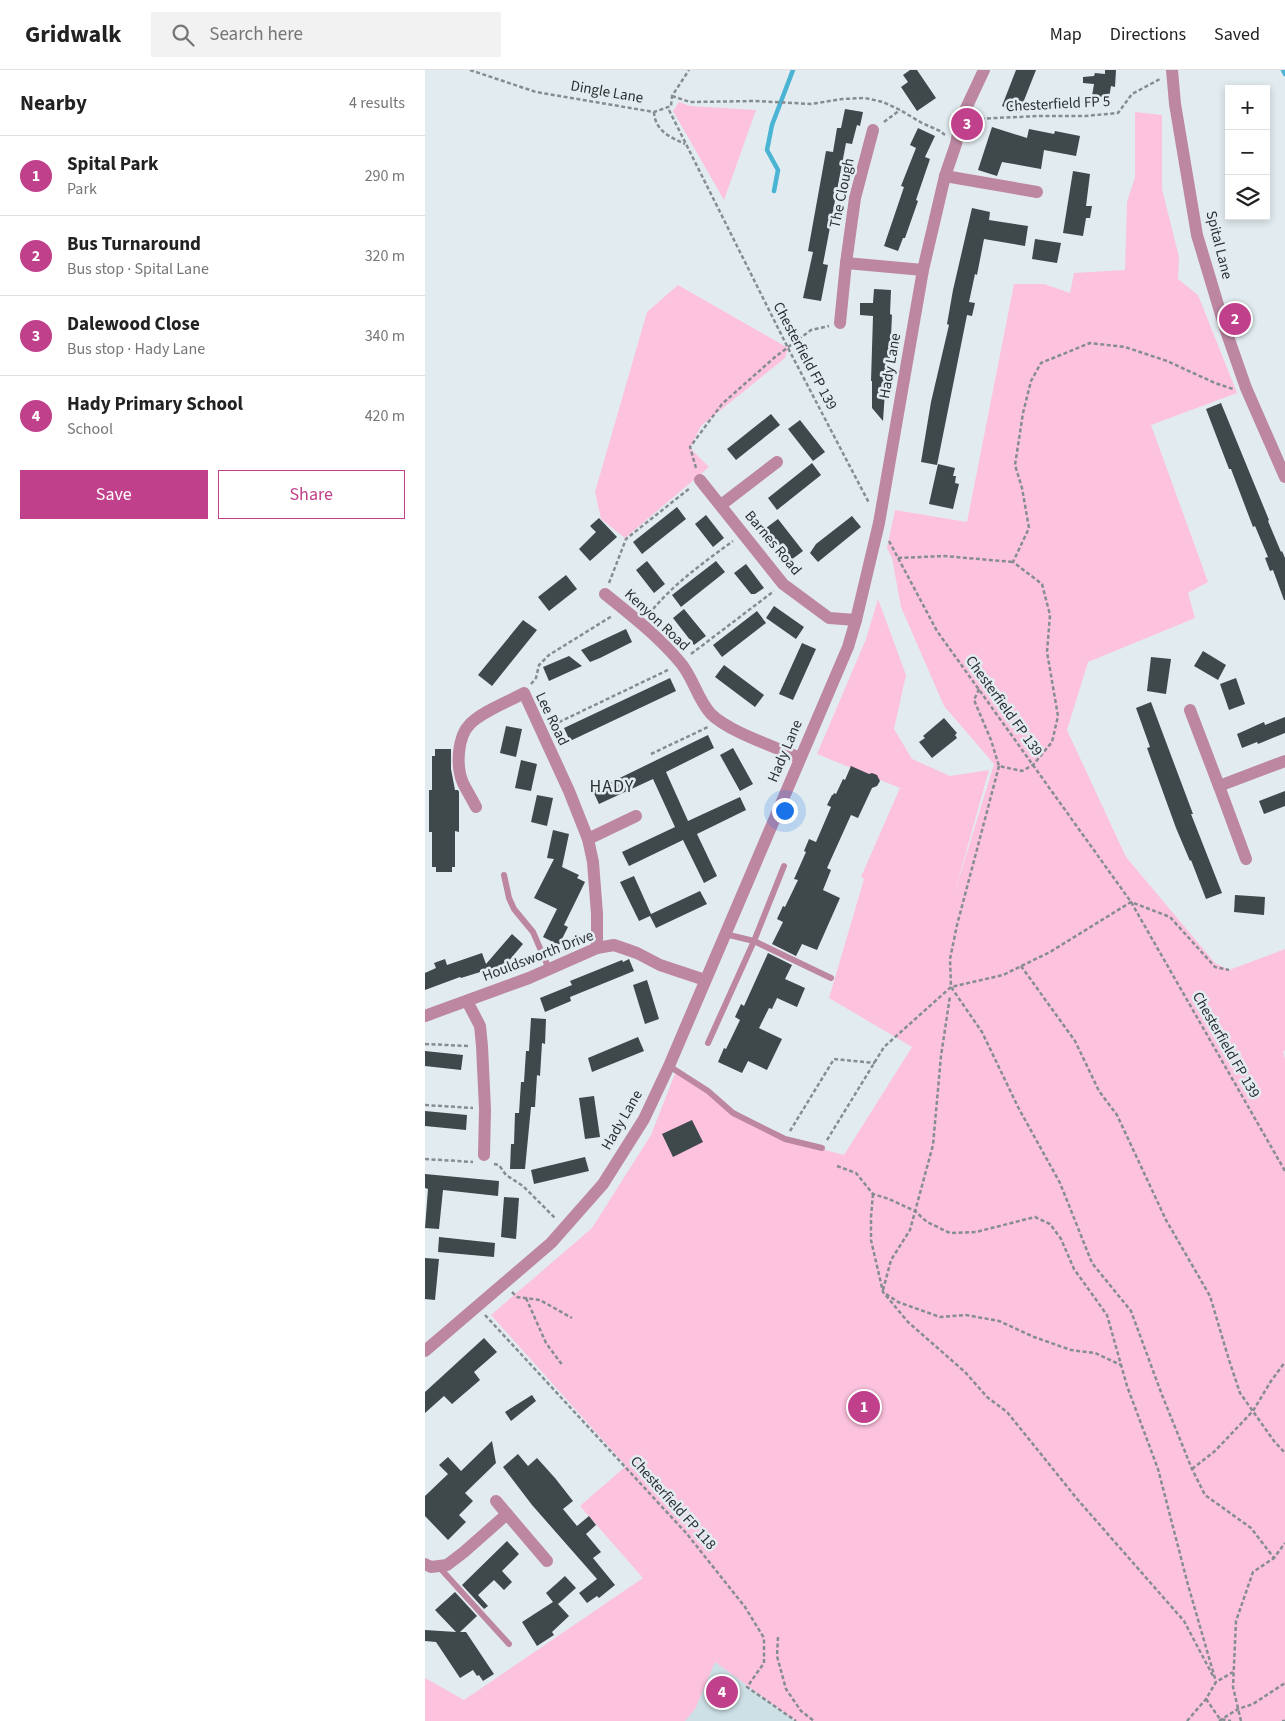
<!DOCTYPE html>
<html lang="en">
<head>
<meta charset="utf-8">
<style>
	body { margin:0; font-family:"Source Sans 3",sans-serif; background:#f2f2f2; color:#222 }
	.controls { position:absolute; right:15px; top:15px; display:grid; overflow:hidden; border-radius:0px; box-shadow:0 2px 8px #0003 }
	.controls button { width:45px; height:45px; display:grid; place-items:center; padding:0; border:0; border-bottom:1px solid #e0e0e0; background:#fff; color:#222; font:25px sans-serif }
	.you { position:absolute; left:359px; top:740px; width:18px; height:18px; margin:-12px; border:4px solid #fff; border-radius:50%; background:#1a73e8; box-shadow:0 0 0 8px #1a73e833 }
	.badge { display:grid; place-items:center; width:32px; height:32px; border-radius:50%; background:#c0408b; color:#fff; font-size:16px; font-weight:700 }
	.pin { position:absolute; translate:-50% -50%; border:2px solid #fff; box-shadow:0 1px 5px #0006 }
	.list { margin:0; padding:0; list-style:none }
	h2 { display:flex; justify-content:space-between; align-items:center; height:65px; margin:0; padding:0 20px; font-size:21px }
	h2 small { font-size:16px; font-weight:400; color:#767676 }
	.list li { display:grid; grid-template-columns:32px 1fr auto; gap:15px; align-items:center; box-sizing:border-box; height:80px; padding:0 20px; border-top:1px solid #e0e0e0 }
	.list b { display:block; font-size:19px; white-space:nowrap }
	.list p { margin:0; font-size:16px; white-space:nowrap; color:#767676 }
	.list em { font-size:16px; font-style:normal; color:#767676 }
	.actions { display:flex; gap:10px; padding:15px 20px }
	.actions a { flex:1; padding:11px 0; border:1px solid #c0408b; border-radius:0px; text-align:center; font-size:18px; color:#c0408b }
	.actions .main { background:#c0408b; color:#fff }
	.icon { flex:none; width:28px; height:28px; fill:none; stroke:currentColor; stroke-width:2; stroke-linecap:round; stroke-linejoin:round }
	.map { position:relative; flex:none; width:860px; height:1651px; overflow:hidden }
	header { display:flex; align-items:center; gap:30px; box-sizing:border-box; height:70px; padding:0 25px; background:#fff; border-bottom:1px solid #e0e0e0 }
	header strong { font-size:24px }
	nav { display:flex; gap:28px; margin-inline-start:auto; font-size:18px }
	.search { width:350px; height:45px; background:#f2f2f2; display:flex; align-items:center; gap:12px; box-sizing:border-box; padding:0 18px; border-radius:0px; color:#767676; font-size:19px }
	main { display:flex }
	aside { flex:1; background:#fff }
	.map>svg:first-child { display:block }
	.built { fill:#cde0e6 }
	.green { fill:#fdc2de }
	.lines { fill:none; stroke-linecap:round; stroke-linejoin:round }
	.stream { stroke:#4bb3d3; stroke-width:4.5 }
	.building { fill:#3f484b }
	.path { stroke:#868d90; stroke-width:2.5; stroke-dasharray:4 2.5; stroke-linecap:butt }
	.service { stroke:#bd87a2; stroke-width:6 }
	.minor { stroke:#bd87a2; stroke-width:12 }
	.tertiary { stroke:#bd87a2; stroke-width:12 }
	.labels { text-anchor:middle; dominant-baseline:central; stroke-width:5; stroke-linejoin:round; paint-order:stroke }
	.street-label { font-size:15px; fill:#2c3032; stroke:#e2ecf0 }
	.quarter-label { font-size:18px; letter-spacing:1px; fill:#2c3032; stroke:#e2ecf0 }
</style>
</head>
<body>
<header>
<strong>Gridwalk</strong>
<div class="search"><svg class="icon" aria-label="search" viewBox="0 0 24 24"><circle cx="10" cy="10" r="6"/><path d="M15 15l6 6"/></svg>Search here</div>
<nav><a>Map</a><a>Directions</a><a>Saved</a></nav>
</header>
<main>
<aside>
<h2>Nearby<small>4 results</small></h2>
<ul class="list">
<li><span class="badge">1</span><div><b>Spital Park</b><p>Park</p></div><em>290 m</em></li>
<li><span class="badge">2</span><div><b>Bus Turnaround</b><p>Bus stop · Spital Lane</p></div><em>320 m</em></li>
<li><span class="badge">3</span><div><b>Dalewood Close</b><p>Bus stop · Hady Lane</p></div><em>340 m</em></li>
<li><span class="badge">4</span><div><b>Hady Primary School</b><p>School</p></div><em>420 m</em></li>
</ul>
<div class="actions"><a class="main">Save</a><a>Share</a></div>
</aside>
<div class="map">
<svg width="860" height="1651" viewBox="0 0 860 1651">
	<rect width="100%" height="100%" fill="#e2ecf0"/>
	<!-- built -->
	<path class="built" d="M290,1592L371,1651H239Z"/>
	<!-- green -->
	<g class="green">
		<path d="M254,32L265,36L331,40L299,130L248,41Z"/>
		<path d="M710,42L737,45V119L754,187L753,209L773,225L812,323L726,355L783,512L763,523L770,548L663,592L642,660L701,787L790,893L804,900L860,879V980L858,982L860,989V1651H371L290,1592L270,1639L260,1651H0V1608L39,1630L218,1508L155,1436L201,1396L66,1245L167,1158L226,1065L251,1001L308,1043L360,1069L419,1085L487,977L404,928L439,809L436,807L475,718L392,684L441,569L453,529L481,605L469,659L487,689L525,706L564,700L529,825L569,694L519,636L476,537L467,488L462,478L470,440L542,452L589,214H619L645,223L649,203L700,200L702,132L710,107Z"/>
		<path d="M253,215L363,278L360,288L276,356L265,378L284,397L200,468L176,449L170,422L222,242Z"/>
	</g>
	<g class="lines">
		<!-- stream -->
		<g class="stream">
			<path d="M858,0L860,4"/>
			<path d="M349,121L353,100L342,80L347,55L368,0"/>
		</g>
	</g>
	<!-- building -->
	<g class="building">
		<path d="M485,0H492L511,28L492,41L476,17L483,12L478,5Z"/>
		<path d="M591,0H611L594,43L577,36Z"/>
		<path d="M680,0H691L690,17L686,16L684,28L667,26L669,14L658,13V7L669,6L670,3L680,4Z"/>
		<path d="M420,39L438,42L435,56L432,55L427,74L421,73L398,194L403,195L396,231L378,228L388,182L383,181L401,81L408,82L412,58H416Z"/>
		<path d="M567,57L602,68L604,59L629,64L630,61L655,66L651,86L619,80L616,99L577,92L572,106L553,100Z"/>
		<path d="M493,58L510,66L500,87L505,89L491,130L493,131L480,168H478L473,181L459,176L479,117L476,116L491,78L485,75Z"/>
		<path d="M648,101L665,104L661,136H667L665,148H661L658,166L638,163Z"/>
		<path d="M547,138L565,142L564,150L603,156L600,176L559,169L552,205L550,204L544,232L550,233L547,246L542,245L512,395L496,392L506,332L524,255L522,254L528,220Z"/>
		<path d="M610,169L636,173L632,193L607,189Z"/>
		<path d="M449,219L466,220L465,244L467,245L464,307L461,306L458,351L447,338V311H446L448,246L435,245V233H448Z"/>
		<path d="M796,333L844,450L843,451L856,482L857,481L860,488V530H859L848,500L845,501L840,488L843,487L830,456L828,457L806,399H804L781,339Z"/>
		<path d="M346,344L355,355L311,390L302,379Z"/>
		<path d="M375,350L400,382L388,391L363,359Z"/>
		<path d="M387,393L396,405L352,440L343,428Z"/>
		<path d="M513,394L530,398L528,406H531L530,413L534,414L528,439L504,434Z"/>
		<path d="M252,437L261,449L217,484L208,472Z"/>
		<path d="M281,445L299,468L288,477L270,454Z"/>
		<path d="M427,446L436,457L393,492L385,483L391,474Z"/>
		<path d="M174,448L192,467L165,491L154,479L171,462L165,456Z"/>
		<path d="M353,449L378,481L366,490L341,458Z"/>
		<path d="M222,491L240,514L229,523L211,500Z"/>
		<path d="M291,491L300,502L256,537L247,525Z"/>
		<path d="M321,494L339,518L330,524H326L309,503Z"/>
		<path d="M141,505L152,519L124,541L113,527Z"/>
		<path d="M349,536L379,557L371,569L341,548Z"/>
		<path d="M259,539L281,566L269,575L248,548Z"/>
		<path d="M332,541L341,553L297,587L288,575Z"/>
		<path d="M98,550L112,560L67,616L53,605Z"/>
		<path d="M201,559L207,572L175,588L165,592L156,580Z"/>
		<path d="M377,573L391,579L368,630L354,624Z"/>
		<path d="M778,581L801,595L793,610L769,596Z"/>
		<path d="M144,586L157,596L124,611L118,597Z"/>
		<path d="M726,587L746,589L741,624L722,621Z"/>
		<path d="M299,595L339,625L330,637L290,607Z"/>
		<path d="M245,608L251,621L145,671L139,658Z"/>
		<path d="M811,608L820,634L804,640L795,614Z"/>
		<path d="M726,632L768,744H766L797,823L781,829L766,790L765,791L751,758L722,678L725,677L711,638Z"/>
		<path d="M860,647V663L833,674L832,672L817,678L812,664L839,652L840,655Z"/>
		<path d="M519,648L532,663L530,665L532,668L507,688L494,672L500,668L498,666Z"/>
		<path d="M81,656L97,659L91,687L75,683Z"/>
		<path d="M283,665L289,678L241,702L263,751L315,727L321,740L272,764L292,806L279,813L258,770L204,796L197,782L250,757L228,709L174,734L168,721Z"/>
		<path d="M308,678L328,714L315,721L295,685Z"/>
		<path d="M10,679H26V699L30,720H33L34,722V762L30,761V797H27V802H11V797H7V762H4V720H7V686H10Z"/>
		<path d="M96,690L112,694L106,721L90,718Z"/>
		<path d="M426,696L444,704L447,703L452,705L455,711L452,716L447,718L433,748L426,745L402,798L406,800L398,820L415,828L392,880L377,874L371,886L347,874L358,852L352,849L358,836L360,837L373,810L369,809L381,782L379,781L384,769L391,772L406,737L402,735L407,725H408L409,723L411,724L418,709L420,710Z"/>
		<path d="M860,721V736L839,744L834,731Z"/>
		<path d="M112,725L128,728L122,756L106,752Z"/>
		<path d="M128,760L144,764L137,797L154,805L152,808L160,812L139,855L143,857L134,875L118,867L132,839L109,828L129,789L122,788Z"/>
		<path d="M209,806L226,844L275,821L282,834L231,858L225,846L214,851L195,812Z"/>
		<path d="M810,825L840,827L839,845L809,842Z"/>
		<path d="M87,864L98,874L81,894L36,908L35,907L0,920V903L11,898L9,893L20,889L22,895L57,883L61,894Z"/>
		<path d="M343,883L367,895L360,909L380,918L372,937L352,928L347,939L344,938L334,958L357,969L342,1000L323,991L317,1003L293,992L299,978L301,979L315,950L310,947L316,934L319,936Z"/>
		<path d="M204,889L209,901L145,927L146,931L120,942L115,928L147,915L145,911L197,890L198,892Z"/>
		<path d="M222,910L234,949L220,954L208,915Z"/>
		<path d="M106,948L121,949L120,974L117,973L115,1006L112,1005L110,1037H106L100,1099H85L86,1074H89L90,1043H94L96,1012H99L101,981H104Z"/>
		<path d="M213,967L219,981L167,1002L163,988Z"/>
		<path d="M0,981L38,985L36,1000L0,996Z"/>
		<path d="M169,1026L175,1067L160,1069L154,1028Z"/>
		<path d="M0,1041L42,1045L41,1060L0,1056Z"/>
		<path d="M267,1050L278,1072L248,1087L237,1064Z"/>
		<path d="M160,1087L164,1101L109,1114L106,1100Z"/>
		<path d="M0,1104L74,1111L73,1126L18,1120L14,1159L0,1158L3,1119L0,1118Z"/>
		<path d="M79,1127L94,1128L91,1169L76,1167Z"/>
		<path d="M14,1167L70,1173L69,1187L13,1182Z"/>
		<path d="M0,1188L14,1189L10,1230L0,1229Z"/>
		<path d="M59,1268L72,1282L49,1302L55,1310L27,1334L19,1326L0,1343V1322Z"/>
		<path d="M107,1325L111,1331L86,1351L80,1342Z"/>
		<path d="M67,1371L71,1393L40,1423L48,1431L34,1445L41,1452L23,1470L0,1446V1426L23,1404L14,1395L23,1387L36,1401Z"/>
		<path d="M93,1384L103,1396L112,1388L130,1408L148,1431L138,1439L152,1456L164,1446L171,1455L161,1464L176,1482L168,1488L190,1515L174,1528L172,1526L162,1533L154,1523L172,1509L107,1435L78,1397Z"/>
		<path d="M82,1471L94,1484L77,1501L87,1512L79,1520L69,1510L53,1525L63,1536L59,1539L37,1515Z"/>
		<path d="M140,1506L151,1518L133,1534L144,1546L127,1562L129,1565L112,1576L97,1552L128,1532L121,1523Z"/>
		<path d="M30,1522L52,1546L35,1562H41L69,1604L58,1611L54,1605L52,1606L48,1600L35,1608L11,1572L0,1571V1560L31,1562L10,1540Z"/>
	</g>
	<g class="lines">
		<!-- path -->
		<g class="path">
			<path d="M45,0L111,22L229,42L246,36L247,26L264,0"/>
			<path d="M247,26L265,32L331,31L386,34L417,29L440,28L458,32L475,40L497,53L515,61L520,65"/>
			<path d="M244,40L363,278L444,433"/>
			<path d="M229,42C230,61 245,67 260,74"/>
			<path d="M549,49L614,46H660L693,43L707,24L735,9"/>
			<path d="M459,52L475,40"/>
			<path d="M271,398L265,377L297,334L350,287L386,260L404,256"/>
			<path d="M464,471L512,561L706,832L860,1101"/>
			<path d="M473,488L519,486L588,492"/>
			<path d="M184,513L201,469L265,418"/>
			<path d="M224,544C248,514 278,493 308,471"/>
			<path d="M266,584L349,521"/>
			<path d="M106,614L111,608L114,595L124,585L187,546"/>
			<path d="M554,619L549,630L566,670L574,696L597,701L608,695L627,672L633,646L622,582L625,545L617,514L588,492L604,458L597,418L590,395L598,343L606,311L616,293L665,273L700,277L742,291L790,313L808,319"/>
			<path d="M128,655L245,599"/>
			<path d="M226,684L283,657"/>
			<path d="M574,696L532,855L525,889L526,917L557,962L593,1037L635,1113L667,1193L706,1241L737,1325L767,1399L780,1425L826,1458L849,1488L860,1473"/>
			<path d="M596,896L650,971L674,1021L692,1045L741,1150L785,1226L804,1290L815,1323L849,1371L860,1383"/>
			<path d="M0,974L43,976"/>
			<path d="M0,1035L48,1038"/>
			<path d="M365,1061L409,989L450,993"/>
			<path d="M402,1070L459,977L526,917L578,905L625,882L706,832L745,847L790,897L804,900"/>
			<path d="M0,1089L48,1092"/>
			<path d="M69,1094L74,1095L81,1105L98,1116L131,1149"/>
			<path d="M412,1096L431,1103L448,1124L464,1129L490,1141L502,1152L525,1163L551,1162L610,1147L625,1154L636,1169L649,1199L682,1245L702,1316L733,1399L763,1515L791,1612"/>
			<path d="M448,1124L446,1147V1170L458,1222L483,1252L540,1302L562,1327L582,1342L653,1430L759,1551L788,1606"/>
			<path d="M458,1220L466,1190L485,1160L508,1075L516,986L525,926"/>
			<path d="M87,1222L92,1227L115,1230L147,1248"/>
			<path d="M461,1224L473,1232L515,1247L541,1245L574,1251L609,1267L646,1280L670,1283L696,1295"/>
			<path d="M101,1228L121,1273L138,1296"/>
			<path d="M60,1245L262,1464L320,1537L339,1568V1593L322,1617L371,1651"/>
			<path d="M767,1399L790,1381L828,1341L846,1311L860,1292"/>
			<path d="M353,1567L352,1586L361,1619L376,1641L389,1651"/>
			<path d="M781,1629L795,1649L806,1651"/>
			<path d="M762,1651L781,1629L791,1612L808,1602"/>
			<path d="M794,1651L813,1639L828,1634L860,1613"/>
			<path d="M816,1651L808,1617L811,1551L828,1502L849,1488"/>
			<path d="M857,1651H860"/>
		</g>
		<!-- service -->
		<g class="service">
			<path d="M79,805L84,828L89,839L108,862L124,899"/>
			<path d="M300,864L329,871L406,908"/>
			<path d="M283,973L329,871L359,796"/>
			<path d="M244,996L283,1021L308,1043L360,1069L397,1078"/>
			<path d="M14,1497L84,1574"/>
		</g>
		<!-- minor -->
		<g class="minor">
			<path d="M520,106L612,122"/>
			<path d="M421,193L498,200"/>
			<path d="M415,253L421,193L430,128L448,60"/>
			<path d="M275,410L358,514L404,548L431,550"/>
			<path d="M296,435L352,392"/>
			<path d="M180,524C206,545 233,566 254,591C268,606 272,629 286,644C304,662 351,677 375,688"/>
			<path d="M765,640L794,716"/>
			<path d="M51,737C47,729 42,721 38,713C31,697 32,667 45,654C58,641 83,632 99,623L144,721L163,769L168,792L172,844V878"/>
			<path d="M163,769L211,746"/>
			<path d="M821,789L794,716L860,691"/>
			<path d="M42,931L55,956L57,976L60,1039L59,1085"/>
			<path d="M0,946L104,908L172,878L189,875L212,883L235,895L280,910"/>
			<path d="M71,1431L82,1444"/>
			<path d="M0,1494L6,1497L22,1495L39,1482L82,1444L122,1491"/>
		</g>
		<!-- tertiary -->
		<g class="tertiary">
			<path d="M747,0L750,34L772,165L800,258L821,318L860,407"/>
			<path d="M0,1281L126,1173L178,1114L219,1049L244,996L423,577L431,550L454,453L498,200L520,106L531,74L536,49L559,0"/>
		</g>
	</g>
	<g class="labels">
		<!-- street labels -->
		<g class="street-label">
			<text transform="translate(182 22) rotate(10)">Dingle Lane</text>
			<text transform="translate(633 34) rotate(-3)">Chesterfield FP 5</text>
			<text transform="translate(417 123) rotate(-78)">The Clough</text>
			<text transform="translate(794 175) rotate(76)">Spital Lane</text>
			<text transform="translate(380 286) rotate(62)">Chesterfield FP 139</text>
			<text transform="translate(465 296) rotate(-80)">Hady Lane</text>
			<text transform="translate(348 473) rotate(50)">Barnes Road</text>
			<text transform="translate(232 550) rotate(43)">Kenyon Road</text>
			<text transform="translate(579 636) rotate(54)">Chesterfield FP 139</text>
			<text transform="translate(127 649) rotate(64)">Lee Road</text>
			<text transform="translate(360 681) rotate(-67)">Hady Lane</text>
			<text transform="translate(113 886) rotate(-21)">Houldsworth Drive</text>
			<text transform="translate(801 975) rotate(60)">Chesterfield FP 139</text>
			<text transform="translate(197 1050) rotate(-60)">Hady Lane</text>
			<text transform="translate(248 1433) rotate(48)">Chesterfield FP 118</text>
		</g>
		<!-- quarter labels -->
		<g class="quarter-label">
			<text x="187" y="716">HADY</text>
		</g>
	</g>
</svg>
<div class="controls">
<button>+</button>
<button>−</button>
<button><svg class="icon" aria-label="layers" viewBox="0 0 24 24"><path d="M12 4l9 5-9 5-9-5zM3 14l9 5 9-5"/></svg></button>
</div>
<div class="you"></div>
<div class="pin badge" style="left:439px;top:1337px">1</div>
<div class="pin badge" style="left:810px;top:249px">2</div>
<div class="pin badge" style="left:542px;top:54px">3</div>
<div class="pin badge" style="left:297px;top:1622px">4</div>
</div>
</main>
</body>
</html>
